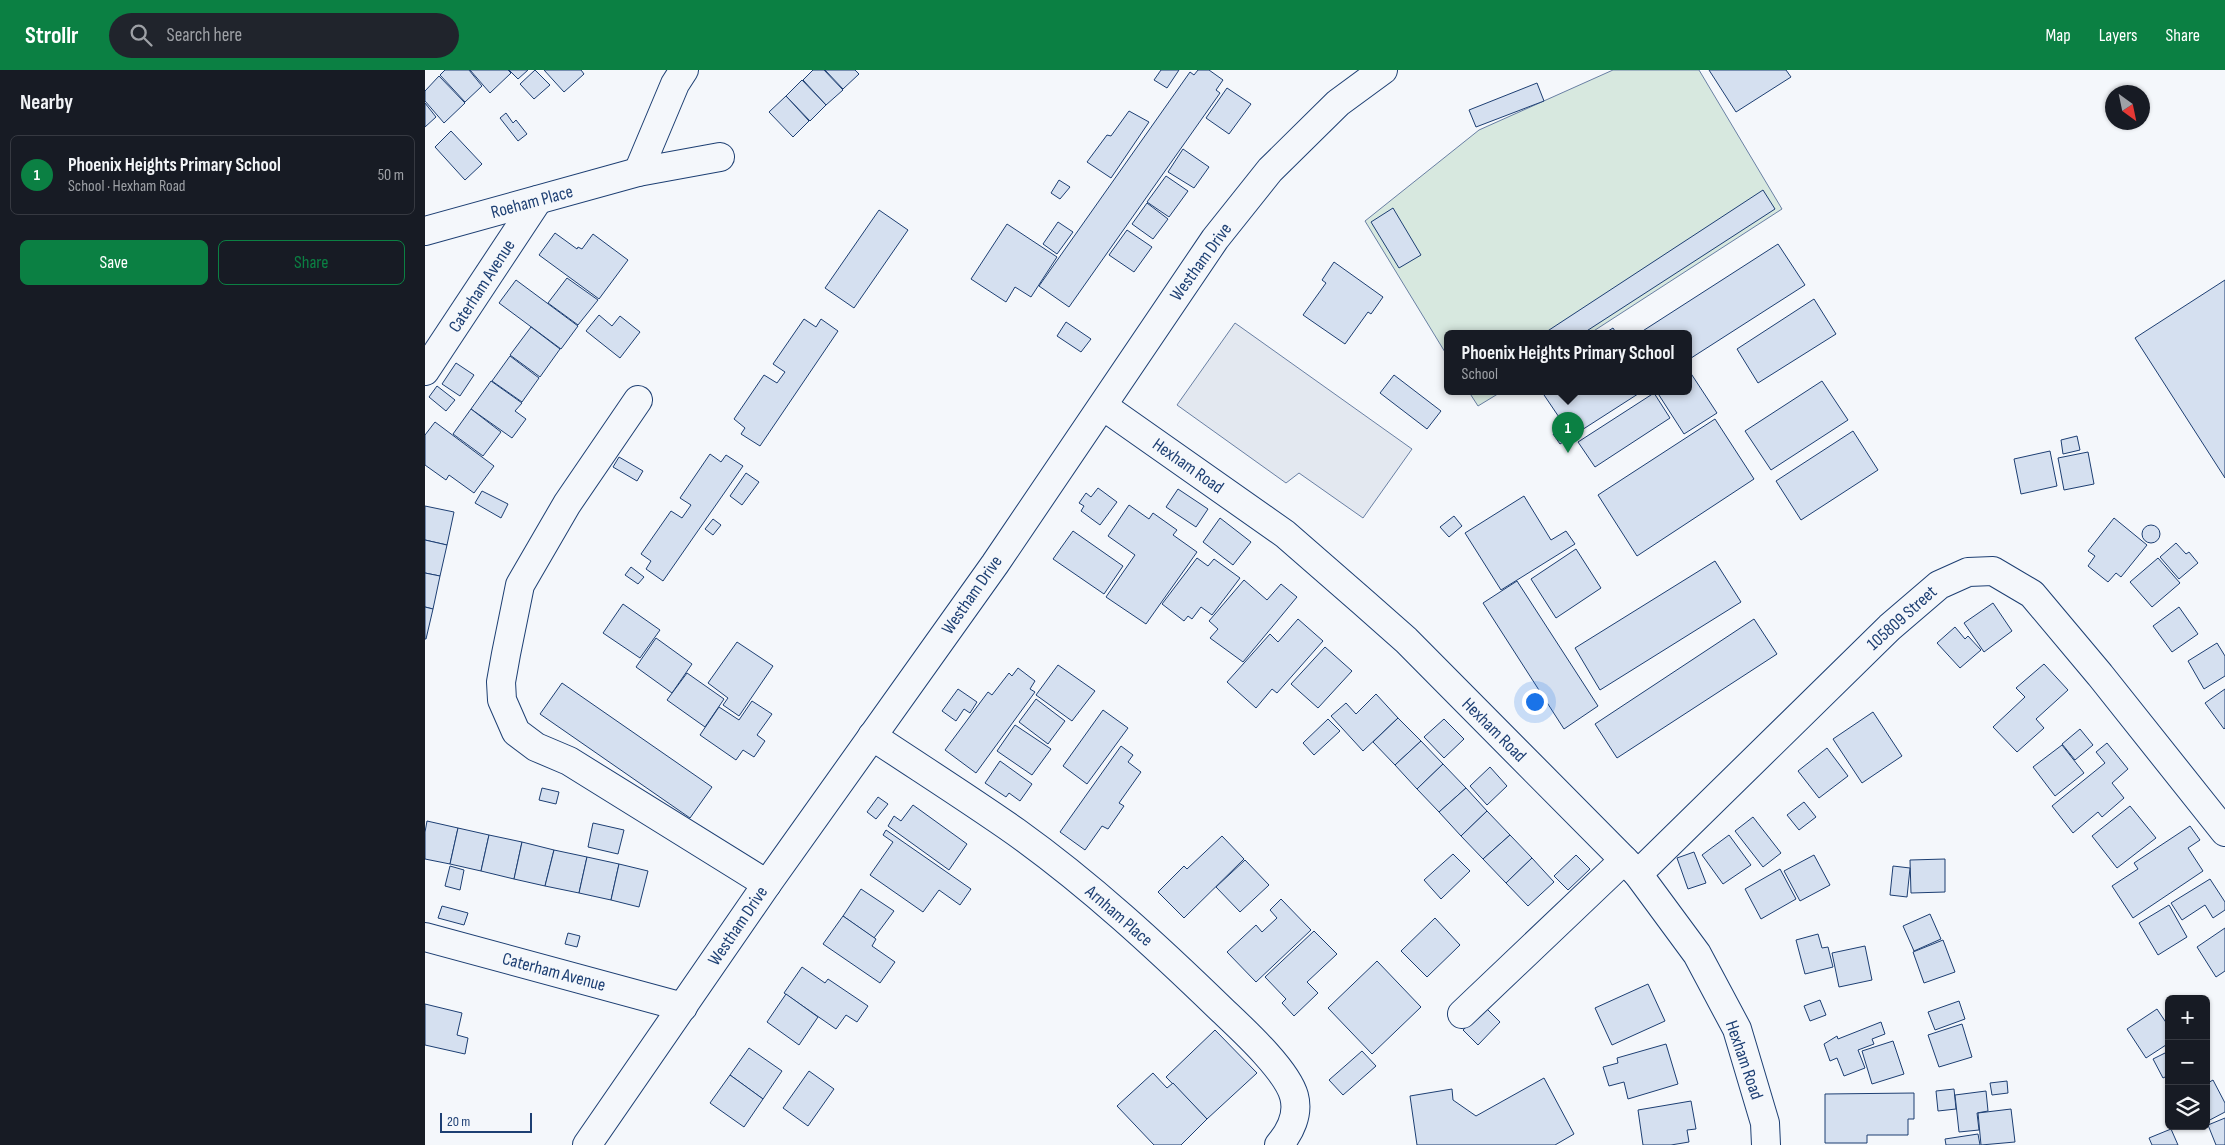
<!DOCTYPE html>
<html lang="en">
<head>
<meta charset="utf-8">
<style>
	body { margin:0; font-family:"Sofia Sans Condensed",sans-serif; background:#20242c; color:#f1f3f6 }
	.controls { position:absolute; right:15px; bottom:15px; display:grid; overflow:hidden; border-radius:8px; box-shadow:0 1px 4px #0004 }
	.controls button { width:45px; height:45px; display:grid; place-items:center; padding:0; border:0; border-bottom:1px solid #363941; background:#171b24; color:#f1f3f6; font:25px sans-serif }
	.compass { position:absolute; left:1680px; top:15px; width:45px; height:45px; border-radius:50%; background:#171b24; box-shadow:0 1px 4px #0004; rotate:147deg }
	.scale { position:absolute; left:15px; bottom:12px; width:92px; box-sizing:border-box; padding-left:5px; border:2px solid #1d3f73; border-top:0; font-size:14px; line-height:18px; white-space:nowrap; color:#1d3f73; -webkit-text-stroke:4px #f4f7fb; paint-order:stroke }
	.you { position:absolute; left:1109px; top:631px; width:18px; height:18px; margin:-12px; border:4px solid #fff; border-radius:50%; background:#1a73e8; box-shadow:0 0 0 8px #1a73e833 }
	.badge { display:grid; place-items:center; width:32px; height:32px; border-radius:50%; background:#0b8043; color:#fff; font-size:16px; font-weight:700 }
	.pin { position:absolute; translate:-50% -41px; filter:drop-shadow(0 1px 2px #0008) }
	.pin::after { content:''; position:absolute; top:26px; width:18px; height:15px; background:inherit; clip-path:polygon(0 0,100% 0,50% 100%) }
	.popup { position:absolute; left:1019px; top:260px; width:248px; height:65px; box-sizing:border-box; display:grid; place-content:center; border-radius:8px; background:#171b24; filter:drop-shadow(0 1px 4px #0005); font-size:16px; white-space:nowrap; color:#9ea1a6 }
	.popup b { font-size:19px; color:#f1f3f6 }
	.popup::after { content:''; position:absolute; left:50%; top:100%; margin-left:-10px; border:10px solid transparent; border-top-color:#171b24 }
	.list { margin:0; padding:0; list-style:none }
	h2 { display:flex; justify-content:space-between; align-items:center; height:65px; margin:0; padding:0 20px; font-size:21px }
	h2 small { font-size:16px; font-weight:400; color:#9ea1a6 }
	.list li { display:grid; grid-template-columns:32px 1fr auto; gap:15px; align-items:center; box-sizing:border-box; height:80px; margin:0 10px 10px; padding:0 10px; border:1px solid #363941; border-radius:8px }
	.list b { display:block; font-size:19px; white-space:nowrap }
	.list p { margin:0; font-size:16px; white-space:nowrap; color:#9ea1a6 }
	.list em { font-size:16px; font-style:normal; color:#9ea1a6 }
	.actions { display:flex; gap:10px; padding:15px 20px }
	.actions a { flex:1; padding:11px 0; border:1px solid #0b8043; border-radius:8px; text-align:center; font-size:18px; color:#0b8043 }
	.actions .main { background:#0b8043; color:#fff }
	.icon { flex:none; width:28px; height:28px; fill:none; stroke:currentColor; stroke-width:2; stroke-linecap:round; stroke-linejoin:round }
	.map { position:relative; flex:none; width:1800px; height:1075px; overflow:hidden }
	header { display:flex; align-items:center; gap:30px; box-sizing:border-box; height:70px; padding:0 25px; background:#0b8043; color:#fff }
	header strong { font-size:24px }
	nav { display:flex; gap:28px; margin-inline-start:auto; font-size:18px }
	.search { width:350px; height:45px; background:#20242c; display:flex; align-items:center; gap:12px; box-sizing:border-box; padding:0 18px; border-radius:28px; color:#9ea1a6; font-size:19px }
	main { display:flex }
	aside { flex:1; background:#171b24 }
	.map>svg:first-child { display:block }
	.green { fill:#d7e8df; stroke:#687fa3 }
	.parking { fill:#e3e8f0; stroke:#687fa3 }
	.building { fill:#d5e0f0; stroke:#1d3f73 }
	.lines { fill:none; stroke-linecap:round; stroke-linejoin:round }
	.street-casing { stroke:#1d3f73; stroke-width:30 }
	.secondary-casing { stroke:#1d3f73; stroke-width:30 }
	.street { stroke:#f4f7fb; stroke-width:28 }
	.secondary { stroke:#f4f7fb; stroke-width:28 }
	.labels { text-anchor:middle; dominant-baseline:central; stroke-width:4; stroke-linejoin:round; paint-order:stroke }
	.street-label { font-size:18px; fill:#1d3f73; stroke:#f4f7fb }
</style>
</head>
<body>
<header>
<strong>Strollr</strong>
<div class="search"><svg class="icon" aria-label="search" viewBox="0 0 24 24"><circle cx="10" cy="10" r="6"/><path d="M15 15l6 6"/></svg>Search here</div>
<nav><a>Map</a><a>Layers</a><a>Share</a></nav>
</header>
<main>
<aside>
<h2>Nearby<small></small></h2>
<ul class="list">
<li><span class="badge">1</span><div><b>Phoenix Heights Primary School</b><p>School · Hexham Road</p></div><em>50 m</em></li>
</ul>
<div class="actions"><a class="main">Save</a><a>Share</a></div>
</aside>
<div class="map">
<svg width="1800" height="1075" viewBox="0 0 1800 1075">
	<rect width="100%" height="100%" fill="#f4f7fb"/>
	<!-- green -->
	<g class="green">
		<path d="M1188,0H1274L1357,139L1164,264H1023V287L940,151L1054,60Z"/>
		<path d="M1044,322H1076L1053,336Z"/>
	</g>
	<!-- parking -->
	<path class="parking" d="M810,253L987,379L938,448L874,403L861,413L752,335Z"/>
	<!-- building -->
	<g class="building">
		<path d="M20,0H44L57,16L40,32L15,5Z"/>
		<path d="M45,0H83L86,3L65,23Z"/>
		<path d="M84,0H103L93,9Z"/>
		<path d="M110,0L125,15L109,29L95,14Z"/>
		<path d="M119,0H156L159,4L139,22Z"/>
		<path d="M388,0H399L418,20L401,35L378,10Z"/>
		<path d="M400,0H430L434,4L418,19Z"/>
		<path d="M736,0H754L742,18L729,10Z"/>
		<path d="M773,0H784L798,10L791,20L795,23L644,237L614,216L765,2L769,5Z"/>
		<path d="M1284,0H1361L1366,7L1311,42Z"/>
		<path d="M14,6L40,33L19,53L0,31V21Z"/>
		<path d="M377,10L401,35L385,51L361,26Z"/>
		<path d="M1112,13L1119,31L1051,57L1044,40Z"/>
		<path d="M802,18L826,34L804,64L781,48Z"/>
		<path d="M361,26L384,51L368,67L344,42Z"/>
		<path d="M0,33L11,47L0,57Z"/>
		<path d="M704,41L724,52L686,108L662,92L682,65L686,66Z"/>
		<path d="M81,43L88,53L91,50L102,64L93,71L75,48Z"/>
		<path d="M26,61L57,94L40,110L10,77Z"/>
		<path d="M758,79L784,97L769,118L743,102Z"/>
		<path d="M741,106L763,121L744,147L722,132Z"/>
		<path d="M634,110L645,117L635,129L626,123Z"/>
		<path d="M1338,120L1350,139L1157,264H1118Z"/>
		<path d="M722,133L743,149L728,169L707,154Z"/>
		<path d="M968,138L996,185L974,198L946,152Z"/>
		<path d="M454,140L483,160L429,238L400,218Z"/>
		<path d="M633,152L648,162L632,184L618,174Z"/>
		<path d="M582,154L632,187L606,227L590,217L581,232L546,209Z"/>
		<path d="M702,160L727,177L709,202L684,185Z"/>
		<path d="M130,163L152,179L153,177L157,179L168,164L203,190L174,229L114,185Z"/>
		<path d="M1353,174L1380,215L1263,290V264H1213Z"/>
		<path d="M909,192L958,227L946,244L943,242L920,274L878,245L901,213L897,210Z"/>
		<path d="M142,208L173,230L153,255L123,233Z"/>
		<path d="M91,210L153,256L136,279L74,233Z"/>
		<path d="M1800,210V408L1710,268Z"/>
		<path d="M1389,229L1411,264L1333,313L1312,279Z"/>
		<path d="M174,245L187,256L195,246L215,262L195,288L161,261Z"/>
		<path d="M379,249L391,257L396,249L413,261L335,376L316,364L320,358L309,349L339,305L352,313L360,302L348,294Z"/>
		<path d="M641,252L666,269L656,282L632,266Z"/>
		<path d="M106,257L135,279L115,307L85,285Z"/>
		<path d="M1188,258L1192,264H1178Z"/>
		<path d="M85,286L114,308L97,332L67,311Z"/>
		<path d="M31,293L49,305L35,326L17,314Z"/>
		<path d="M1263,299L1292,343L1259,364L1232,322H1263Z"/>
		<path d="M969,305L1016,341L1002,359L955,323Z"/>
		<path d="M66,311L97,333L90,341L101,349L87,368L46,339Z"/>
		<path d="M1397,311L1423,350L1346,400L1320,361Z"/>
		<path d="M12,316L30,330L21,341L4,327Z"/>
		<path d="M1117,322H1216L1135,374L1128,364L1140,356Z"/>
		<path d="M1229,323L1245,348L1170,397L1153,372Z"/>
		<path d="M46,339L76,362L58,386L28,364Z"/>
		<path d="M1290,349L1329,409L1212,486L1173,425Z"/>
		<path d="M10,352L69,396L49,423L24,405L21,410L0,395V365Z"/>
		<path d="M1428,361L1453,400L1376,450L1351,411Z"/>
		<path d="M1652,366L1655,380L1638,384L1636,370Z"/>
		<path d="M1625,381L1632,416L1596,424L1589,389Z"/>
		<path d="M1663,382L1669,414L1639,420L1633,388Z"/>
		<path d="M285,384L296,392L301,385L318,396L238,511L221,499L226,491L216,484L246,441L257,448L266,435L255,428Z"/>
		<path d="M194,387L218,401L212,411L188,397Z"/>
		<path d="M321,403L334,412L317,435L305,426Z"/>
		<path d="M673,418L692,432L675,455L656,441L659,436L654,433L661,423L666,427Z"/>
		<path d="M753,419L783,439L771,457L741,437Z"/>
		<path d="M57,421L83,434L76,448L50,433Z"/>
		<path d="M1099,426L1126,470L1141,461L1150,474L1076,520L1040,463Z"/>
		<path d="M704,435L724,449L728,443L752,460L748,465L772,482L721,554L681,527L710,485L683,466Z"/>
		<path d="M0,436L29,442L22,475L0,470Z"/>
		<path d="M1029,446L1037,456L1024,467L1015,457Z"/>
		<path d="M795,448L826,472L808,495L778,472Z"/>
		<path d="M1689,448L1722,475L1696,507L1691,503L1683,512L1663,496L1670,486L1663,481Z"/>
		<path d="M288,449L296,455L288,465L280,459Z"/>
		<circle cx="1726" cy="464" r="9"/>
		<path d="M648,461L698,496L679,524L628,489Z"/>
		<path d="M0,470L22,475L15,506L0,503Z"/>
		<path d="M1751,473L1761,484L1764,482L1773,493L1754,509L1735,487Z"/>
		<path d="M1151,479L1176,518L1131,548L1106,509Z"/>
		<path d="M772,488L783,496L789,489L815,508L787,545L776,537L767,549L763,546L759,551L737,534Z"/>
		<path d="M1733,488L1755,513L1727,537L1705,512Z"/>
		<path d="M1290,491L1316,532L1175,620L1150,578Z"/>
		<path d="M206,497L219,507L213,514L200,505Z"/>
		<path d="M0,503L15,506L8,539L0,537Z"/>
		<path d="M819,510L842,530L856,514L872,527L818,592L785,568L793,559L784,551Z"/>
		<path d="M1092,511L1173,636L1139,659L1058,533Z"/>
		<path d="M1568,533L1587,561L1559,582L1539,553Z"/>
		<path d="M198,534L235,560L215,588L178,563Z"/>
		<path d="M0,537L8,539L1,569H0Z"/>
		<path d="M1754,537L1773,564L1747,582L1728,556Z"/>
		<path d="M873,549L898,571L852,623L847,619L831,638L802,612L845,564L853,572Z"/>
		<path d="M1329,549L1352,584L1192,688L1170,654Z"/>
		<path d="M1530,557L1540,569L1543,566L1556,580L1535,598L1512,573Z"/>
		<path d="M231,568L267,594L247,623L211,597Z"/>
		<path d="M312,572L348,596L314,646L298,635L303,628L283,613Z"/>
		<path d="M1792,573L1800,586V606L1779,619L1763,591Z"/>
		<path d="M900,577L927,601L893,638L866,614Z"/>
		<path d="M1619,594L1643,620L1611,649L1619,658L1592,682L1568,657L1600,627L1591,618Z"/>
		<path d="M633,595L670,621L647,651L611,625Z"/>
		<path d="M593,598L610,611L605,619L610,622L551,703L520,680L563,622L567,625L584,603L587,606Z"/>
		<path d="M262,603L299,629L280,657L242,630Z"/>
		<path d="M137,613L287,717L265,748L115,644Z"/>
		<path d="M533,619L552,632L545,643L539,639L531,651L517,641Z"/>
		<path d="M1800,619V658L1799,659L1780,633Z"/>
		<path d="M951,624L973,648L938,681L906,646L921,633L931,644Z"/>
		<path d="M611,629L640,651L623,674L594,652Z"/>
		<path d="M327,631L347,644L332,665L340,671L329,687L318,680L311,690L275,665L294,637L314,650Z"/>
		<path d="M678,640L703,658L662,714L638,696Z"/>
		<path d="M1448,642L1477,686L1437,713L1408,669Z"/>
		<path d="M973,648L996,671L970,695L948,672Z"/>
		<path d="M903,649L915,661L889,685L878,673Z"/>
		<path d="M1019,649L1039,669L1019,688L999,667Z"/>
		<path d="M590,655L626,679L607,705L572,681Z"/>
		<path d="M1655,659L1668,675L1650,690L1637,674Z"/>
		<path d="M996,671L1018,694L992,719L970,695Z"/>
		<path d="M1682,673L1703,699L1687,713L1699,728L1677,747L1673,742L1648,763L1627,736L1680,693L1671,682Z"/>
		<path d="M1637,675L1659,703L1630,726L1608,697Z"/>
		<path d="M696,676L708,685L703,692L716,702L694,733L699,736L683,759L677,756L660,780L635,762Z"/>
		<path d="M1402,678L1423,706L1394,728L1373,701Z"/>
		<path d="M575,691L607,714L595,731L584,723L581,727L560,713Z"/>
		<path d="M1018,694L1041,718L1014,742L992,719Z"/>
		<path d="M1065,697L1082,716L1062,735L1045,716Z"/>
		<path d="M117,718L134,722L131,734L114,730Z"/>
		<path d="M1041,718L1062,741L1036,766L1014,742Z"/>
		<path d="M453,727L463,734L451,749L442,742Z"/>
		<path d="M1379,732L1391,747L1374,760L1362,745Z"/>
		<path d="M488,735L542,774L524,800L463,756L469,746L476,751Z"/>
		<path d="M1705,736L1731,768L1692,798L1667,766Z"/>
		<path d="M1062,741L1085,765L1058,789L1036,766Z"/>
		<path d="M1328,747L1356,783L1338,797L1310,761Z"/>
		<path d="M2,751L33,758L25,794L0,789V762Z"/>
		<path d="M168,753L199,760L193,784L163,777Z"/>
		<path d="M1765,756L1775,770L1763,778L1778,801L1708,848L1687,816L1713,799L1709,793Z"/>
		<path d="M33,758L64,765L56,801L25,794Z"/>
		<path d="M461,760L546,819L535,835L514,820L498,842L445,805L468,772L458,765Z"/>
		<path d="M64,765L97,772L89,809L56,801Z"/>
		<path d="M1085,765L1107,788L1081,813L1058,789Z"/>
		<path d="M1304,765L1326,795L1298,814L1277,785Z"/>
		<path d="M797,766L819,789L759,848L733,822L759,796L762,799Z"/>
		<path d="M97,772L129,780L120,816L89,809Z"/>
		<path d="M129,780L162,787L154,823L120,816Z"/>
		<path d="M1269,782L1281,813L1263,819L1252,788Z"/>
		<path d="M1028,784L1045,801L1016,829L999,810Z"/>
		<path d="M1151,785L1165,799L1143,820L1129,806Z"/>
		<path d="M1389,785L1405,815L1375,831L1359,801Z"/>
		<path d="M162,787L194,794L186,830L154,823Z"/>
		<path d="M1107,788L1129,812L1103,836L1081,813Z"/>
		<path d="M1520,789V822L1486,823L1485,790Z"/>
		<path d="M820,790L844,815L815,842L791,817Z"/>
		<path d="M194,794L223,801L214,837L186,830Z"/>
		<path d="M25,796L39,800L35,820L20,816Z"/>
		<path d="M1468,796L1485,798L1482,827L1465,825Z"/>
		<path d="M1355,799L1371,829L1336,849L1320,819Z"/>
		<path d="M1785,809L1800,832V840L1788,848L1780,835L1757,850L1746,833Z"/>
		<path d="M436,819L469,841L449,868L418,846Z"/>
		<path d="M856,829L886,860L831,912L802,882L831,855L837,862L852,848L845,840Z"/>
		<path d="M1744,835L1762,867L1733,885L1714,853Z"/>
		<path d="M17,836L43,843L39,855L13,848Z"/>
		<path d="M1505,844L1516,869L1489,881L1478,856Z"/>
		<path d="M418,846L451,869L447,876L470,892L455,913L398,874Z"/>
		<path d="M1010,848L1035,875L1002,907L976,881Z"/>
		<path d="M1800,858V901L1791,907L1772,877Z"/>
		<path d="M889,861L912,884L882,912L893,923L869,946L857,933L861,929L840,907Z"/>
		<path d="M143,863L155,866L152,877L140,874Z"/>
		<path d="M1393,864L1397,878L1403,877L1408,897L1380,904L1371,870Z"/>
		<path d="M1518,870L1530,902L1499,913L1488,882Z"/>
		<path d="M1440,876L1447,910L1414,917L1407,883Z"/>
		<path d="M952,891L996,937L947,984L903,938Z"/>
		<path d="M377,897L400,913L403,909L443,936L432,952L421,945L411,959L359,923Z"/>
		<path d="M1223,914L1240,951L1187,975L1170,938Z"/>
		<path d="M361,924L393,947L374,975L342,952Z"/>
		<path d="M1395,930L1401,945L1385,951L1379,936Z"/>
		<path d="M1534,931L1540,949L1510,960L1503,942Z"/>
		<path d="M0,934L37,943L32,965L43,968L40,984L0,975Z"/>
		<path d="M1061,938L1075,952L1053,975L1038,960Z"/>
		<path d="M1732,939L1744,957V973L1721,988L1702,959Z"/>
		<path d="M1456,952L1460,964L1447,969L1449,974L1433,980L1440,998L1419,1006L1412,988L1405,991L1399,974L1412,966L1413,969Z"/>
		<path d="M1537,954L1547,987L1514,997L1503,965Z"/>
		<path d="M790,960L832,1003L782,1049L741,1007Z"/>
		<path d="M1468,971L1479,1004L1447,1014L1437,981Z"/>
		<path d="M1241,974L1253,1014L1203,1029L1199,1012L1184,1016L1178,997L1193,993L1192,988Z"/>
		<path d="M324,978L357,1001L338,1029L305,1005Z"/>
		<path d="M937,981L951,996L918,1025L904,1010Z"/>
		<path d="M1744,981V1005L1738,1008L1728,989Z"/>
		<path d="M384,1001L409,1019L383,1056L358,1038Z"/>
		<path d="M728,1003L742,1018L748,1013L782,1049L756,1075H729L692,1036Z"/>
		<path d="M305,1005L338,1029L319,1057L285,1033Z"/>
		<path d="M1119,1008L1149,1064L1130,1075H992L985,1026L1027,1019L1028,1030L1051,1046Z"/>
		<path d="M1788,1010L1800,1033V1042L1781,1052V1014Z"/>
		<path d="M1582,1011L1583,1023L1567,1025L1565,1013Z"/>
		<path d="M1529,1019L1531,1039L1513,1041L1511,1021Z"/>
		<path d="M1561,1021L1563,1041L1552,1043L1554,1060L1534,1062L1530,1025Z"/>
		<path d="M1489,1023V1049H1483V1065H1442V1073H1400V1024Z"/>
		<path d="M1266,1031L1271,1059L1262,1060L1264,1072L1246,1075H1218L1213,1040Z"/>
		<path d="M1586,1039L1590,1072L1556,1075L1553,1043Z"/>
		<path d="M1800,1048V1075H1791L1783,1055Z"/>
		<path d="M1746,1059L1753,1075H1727L1724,1068Z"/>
		<path d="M1553,1064L1555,1075H1521L1520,1069Z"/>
	</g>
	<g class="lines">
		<defs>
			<g id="street">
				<path d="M213,102L250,14L259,0"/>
				<path d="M0,161L213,102L295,87"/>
				<path d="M0,301L113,130"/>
				<path d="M213,330L142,434L95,515L81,584L76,612L77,630L91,662L111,677L144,691L342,814"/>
				<path d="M678,336L860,464L938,532L981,570L1213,804L1272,884L1312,959L1340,1053L1341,1075"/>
				<path d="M447,666C495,698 544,729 591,762C665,815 732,877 797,940C817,959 862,1000 869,1026C874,1044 865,1062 854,1075"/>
				<path d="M1213,804L1465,557L1514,515L1543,502L1568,501L1607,524L1675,605L1800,762"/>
				<path d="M0,867L258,937"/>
				<path d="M1037,944L1199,790"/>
			</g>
			<path id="secondary" d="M162,1075L342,814L570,494L790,169L845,100L913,33L958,0"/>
		</defs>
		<!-- street casing -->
		<use href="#street" class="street-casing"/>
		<!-- secondary casing -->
		<use href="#secondary" class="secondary-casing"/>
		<!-- street -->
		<use href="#street" class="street"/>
		<!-- secondary -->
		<use href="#secondary" class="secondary"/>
	</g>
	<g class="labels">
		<!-- street labels -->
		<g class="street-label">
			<text transform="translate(107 132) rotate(-15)">Roeham Place</text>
			<text transform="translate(776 192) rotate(-54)">Westham Drive</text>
			<text transform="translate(57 216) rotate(-57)">Caterham Avenue</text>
			<text transform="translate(763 396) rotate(35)">Hexham Road</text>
			<text transform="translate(547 525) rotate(-55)">Westham Drive</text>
			<text transform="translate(1477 548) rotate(-42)">105809 Street</text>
			<text transform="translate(1069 660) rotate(45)">Hexham Road</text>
			<text transform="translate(694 846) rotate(41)">Arnham Place</text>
			<text transform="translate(313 856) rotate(-56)">Westham Drive</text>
			<text transform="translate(129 902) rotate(15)">Caterham Avenue</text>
			<text transform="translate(1319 990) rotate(71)">Hexham Road</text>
		</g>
	</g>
</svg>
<div class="controls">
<button>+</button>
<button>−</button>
<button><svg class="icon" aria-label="layers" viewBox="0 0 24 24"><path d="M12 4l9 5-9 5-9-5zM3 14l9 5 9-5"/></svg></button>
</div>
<svg class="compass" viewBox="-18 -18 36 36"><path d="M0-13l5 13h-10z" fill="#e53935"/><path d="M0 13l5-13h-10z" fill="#9ea1a6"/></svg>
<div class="scale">20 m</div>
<div class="you"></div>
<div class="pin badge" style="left:1143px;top:383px">1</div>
<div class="popup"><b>Phoenix Heights Primary School</b>School</div>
</div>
</main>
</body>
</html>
